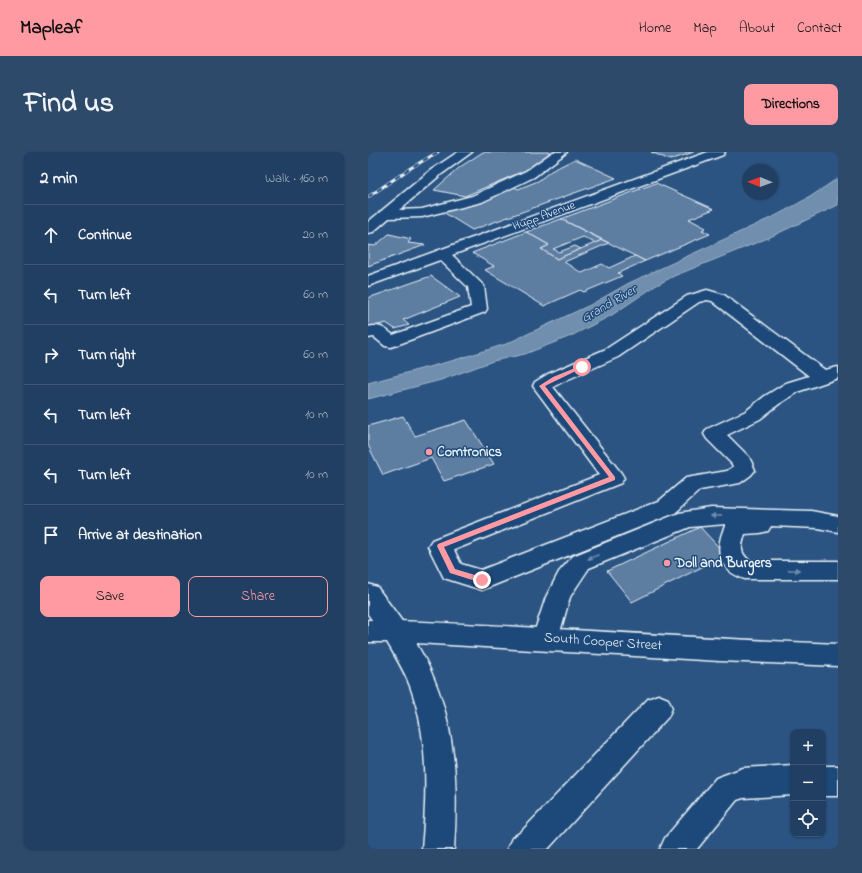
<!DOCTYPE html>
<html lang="en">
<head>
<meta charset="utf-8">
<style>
	body { margin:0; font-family:"Indie Flower",sans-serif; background:#2d4a6b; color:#f1f3f6 }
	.controls { position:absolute; right:12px; bottom:12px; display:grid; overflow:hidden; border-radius:8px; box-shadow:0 1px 3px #0004 }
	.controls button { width:36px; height:36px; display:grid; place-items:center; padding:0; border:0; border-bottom:1px solid #3d5877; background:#203f62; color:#f1f3f6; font:20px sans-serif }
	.compass { position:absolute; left:374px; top:12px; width:36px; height:36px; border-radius:50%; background:#203f62; box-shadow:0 1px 3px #0004; rotate:271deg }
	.stop { position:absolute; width:12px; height:12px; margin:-9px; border:3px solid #ff9aa2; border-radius:50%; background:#fff }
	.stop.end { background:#ff9aa2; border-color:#fff; box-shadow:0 1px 4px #0008 }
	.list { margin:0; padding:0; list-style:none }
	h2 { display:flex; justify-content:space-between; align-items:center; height:52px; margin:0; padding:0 16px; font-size:17px }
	h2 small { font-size:13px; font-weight:400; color:#a2afbe }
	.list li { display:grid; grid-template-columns:26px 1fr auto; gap:12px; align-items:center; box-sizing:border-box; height:60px; padding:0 16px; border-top:1px solid #3d5877 }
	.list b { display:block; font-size:15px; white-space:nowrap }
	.list em { font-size:13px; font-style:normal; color:#a2afbe }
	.actions { display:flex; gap:8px; padding:12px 16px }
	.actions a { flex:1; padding:9px 0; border:1px solid #ff9aa2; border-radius:8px; text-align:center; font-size:14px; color:#ff9aa2 }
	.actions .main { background:#ff9aa2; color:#111 }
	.icon { flex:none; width:22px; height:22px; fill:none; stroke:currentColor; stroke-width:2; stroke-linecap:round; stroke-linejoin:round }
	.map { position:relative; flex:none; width:470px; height:697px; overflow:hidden; border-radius:8px }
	header { display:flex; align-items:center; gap:24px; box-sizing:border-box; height:56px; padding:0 20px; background:#ff9aa2; color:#111 }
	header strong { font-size:19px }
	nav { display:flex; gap:22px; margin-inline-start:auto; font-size:14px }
	.intro { display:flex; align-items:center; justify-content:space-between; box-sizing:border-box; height:96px; padding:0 24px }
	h1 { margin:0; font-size:28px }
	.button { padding:10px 18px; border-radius:8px; background:#ff9aa2; color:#111; font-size:14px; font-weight:700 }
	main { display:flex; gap:24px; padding:0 24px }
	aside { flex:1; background:#203f62; border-radius:8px; box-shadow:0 1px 3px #0004 }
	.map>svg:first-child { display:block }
	.water { fill:#708ead; stroke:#a0b6cb }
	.building { fill:#5d7da1; stroke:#e8f1f8 }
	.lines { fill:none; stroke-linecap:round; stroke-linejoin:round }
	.minor-casing { stroke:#e8f1f8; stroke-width:3 }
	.major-casing { stroke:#e8f1f8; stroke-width:3 }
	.minor { fill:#1f4a7a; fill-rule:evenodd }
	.major { fill:#1f4a7a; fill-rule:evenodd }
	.rail-casing { stroke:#e8f1f8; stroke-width:3 }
	.rail { stroke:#1f4a7a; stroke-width:2; stroke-dasharray:5.5; stroke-linecap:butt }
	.oneway { fill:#6f8dac }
	.route { fill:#ff9aa2 }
	.poi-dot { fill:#ff9aa2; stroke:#1f4a7a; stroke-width:1.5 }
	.labels { text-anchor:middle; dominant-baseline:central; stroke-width:3; stroke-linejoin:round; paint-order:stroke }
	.far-street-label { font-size:12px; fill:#e8f1f8; stroke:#1f4a7a }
	.far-water-label { font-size:13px; font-style:italic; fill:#d0dde9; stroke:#1f4a7a }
	.poi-label { font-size:14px; font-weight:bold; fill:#e8f1f8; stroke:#1f4a7a; text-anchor:start }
	.street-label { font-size:14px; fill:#e8f1f8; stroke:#1f4a7a }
</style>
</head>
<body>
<header>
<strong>Mapleaf</strong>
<nav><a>Home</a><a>Map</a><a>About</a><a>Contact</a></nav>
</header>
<div class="intro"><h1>Find us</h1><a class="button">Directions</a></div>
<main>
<aside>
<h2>2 min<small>Walk · 160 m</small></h2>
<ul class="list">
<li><svg class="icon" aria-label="ahead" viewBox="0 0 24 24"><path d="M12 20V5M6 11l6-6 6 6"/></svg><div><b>Continue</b></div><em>20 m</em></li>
<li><svg class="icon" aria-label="left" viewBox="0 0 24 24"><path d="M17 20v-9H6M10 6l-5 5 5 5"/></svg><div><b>Turn left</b></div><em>60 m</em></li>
<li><svg class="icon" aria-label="right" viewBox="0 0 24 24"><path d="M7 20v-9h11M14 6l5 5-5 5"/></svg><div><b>Turn right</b></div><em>60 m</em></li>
<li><svg class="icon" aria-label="left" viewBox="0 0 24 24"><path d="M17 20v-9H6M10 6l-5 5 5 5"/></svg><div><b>Turn left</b></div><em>10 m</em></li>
<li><svg class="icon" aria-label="left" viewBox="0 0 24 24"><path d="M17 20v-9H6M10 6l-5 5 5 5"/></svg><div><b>Turn left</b></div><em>10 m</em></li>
<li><svg class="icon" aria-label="arrive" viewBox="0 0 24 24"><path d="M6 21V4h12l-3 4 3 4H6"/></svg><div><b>Arrive at destination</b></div></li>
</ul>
<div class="actions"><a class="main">Save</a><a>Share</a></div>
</aside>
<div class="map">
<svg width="470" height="697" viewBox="0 0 470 697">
	<rect width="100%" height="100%" fill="#2b5482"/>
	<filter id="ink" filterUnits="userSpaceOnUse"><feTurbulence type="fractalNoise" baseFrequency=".025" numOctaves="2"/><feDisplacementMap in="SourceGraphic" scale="8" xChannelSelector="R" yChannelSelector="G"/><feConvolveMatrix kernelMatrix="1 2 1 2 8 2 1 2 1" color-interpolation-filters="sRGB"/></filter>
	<g filter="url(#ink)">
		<!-- water -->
		<path class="water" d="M470,26V53L400,86L306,124L287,134L244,163L203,184L157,202L125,209L73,228L0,247V231L87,208L138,192L222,153L261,131L409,63L442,45Z"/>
		<!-- building -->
		<g class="building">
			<path d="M115,0H183L158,18L97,44L66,38L92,15Z"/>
			<path d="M283,0H326L302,8Z"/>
			<path d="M207,7L248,26L104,78L75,60L146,35L150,37L170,29L183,19Z"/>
			<path d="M288,31L346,57L321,67L338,76L334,78L342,82L277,109L193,67Z"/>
			<path d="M193,67L234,88L227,91L215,85L185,97L191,100L207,94L213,97L189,107L173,97L181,93L158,80Z"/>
			<path d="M158,80L181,93L173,97L189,107L234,88L241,91L196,110L214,121L234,112L241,116L267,104L277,109L250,121L254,124L216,140L212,138L176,154L117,118L126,114L104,101Z"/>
			<path d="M21,82L43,87L40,91L57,93L0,114V93L7,94Z"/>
			<path d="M63,124L92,145L35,168L41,173L27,177L18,171L0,176V146Z"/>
			<path d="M35,264L47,284L98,268L126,312L76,329L63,306L15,323L0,293V274Z"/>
			<path d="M332,375L358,403L264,450L239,419Z"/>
		</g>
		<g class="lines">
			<defs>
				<g id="minor">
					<path d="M90,0H104L71,24L31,58L54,57L104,44L158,19L185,0H199L166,25L114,50L54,65L21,66L5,80L0,81V70L63,18Z"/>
					<path d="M340,0H357L355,3L84,103L116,134L119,157L117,160L23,195L17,194L6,185L0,186V175C12,172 16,176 25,183L103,155L100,135L72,108L0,134V124Z"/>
					<path d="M339,138L356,143L457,218L470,215V226L432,239L411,252L392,267L359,283L381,305L387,318L383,323L372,331L332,338L307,361L114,438L76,426L60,394L64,388L231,323L165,234L167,230L180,222L238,197L319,144ZM339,148L344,149L441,224L418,231L397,244L378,259L339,277L336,282L339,287L364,312L365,315L359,319L318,326L291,349L113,418L93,412L86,398L253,331L256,326L253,321L185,235L194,230L250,205L331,150Z"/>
					<path d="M343,356L443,359L470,364V380L450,376L403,374L400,379L392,381L377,382C373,395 371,400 382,409H470V427H377C349,418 346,396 358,372L322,375L221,416L209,434L202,445L190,487L186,495L177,498L168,495L164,487L178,445L191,420L205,404L311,361Z"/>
					<path d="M0,432L9,435L36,472L40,480L36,488L27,491L18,488L0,462Z"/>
					<path d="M290,543L300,547L304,556L300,565L180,697H139L144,686L153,680L280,547Z"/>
					<path d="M425,613V643L375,646L369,648L329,697H292L297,686L348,626L375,616Z"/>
					<rect x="455" y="614" width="15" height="30"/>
				</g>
				<path id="major" d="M0,468C157,473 313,486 470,492V514L352,509L48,491C87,556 91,623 86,697H54C59,643 61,585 42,534C36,518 27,504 19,490H0Z"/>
			</defs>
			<!-- minor casing -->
			<use href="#minor" class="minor-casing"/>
			<!-- major casing -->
			<use href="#major" class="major-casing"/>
			<!-- minor -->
			<use href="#minor" class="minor"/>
			<!-- major -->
			<use href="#major" class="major"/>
			<defs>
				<path id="rail" d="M0,45L41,17L70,0"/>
			</defs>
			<!-- rail casing -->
			<use href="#rail" class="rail-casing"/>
			<!-- rail -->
			<use href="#rail" class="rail"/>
		</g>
		<!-- one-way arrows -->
		<defs><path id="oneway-solid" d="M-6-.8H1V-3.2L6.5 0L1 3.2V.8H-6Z"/></defs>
		<g class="oneway">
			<use href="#oneway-solid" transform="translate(348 364) rotate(179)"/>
			<use href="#oneway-solid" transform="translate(225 405) rotate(158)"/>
			<use href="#oneway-solid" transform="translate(426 418)"/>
		</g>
	</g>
	<!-- route -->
	<path class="route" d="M212,214L216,215L177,234L247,325V328L76,395L87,417L117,426L118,428L114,431L82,421L69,394L70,392L241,325L171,234L185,225Z"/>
	<!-- markers -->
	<g class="poi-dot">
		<circle cx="61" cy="300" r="4"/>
		<circle cx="299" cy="411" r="4"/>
	</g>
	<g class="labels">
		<!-- far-street labels -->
		<g class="far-street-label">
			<text transform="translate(176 64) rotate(-20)">Hupp Avenue</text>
		</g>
		<!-- far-water labels -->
		<g class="far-water-label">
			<text transform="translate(241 152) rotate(-30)">Grand River</text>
		</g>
		<!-- poi labels -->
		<g class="poi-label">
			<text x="69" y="300">Comtronics</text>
			<text x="307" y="411">Doll and Burgers</text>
		</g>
		<!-- street labels -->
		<g class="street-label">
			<text transform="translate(235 490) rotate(4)">South Cooper Street</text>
		</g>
	</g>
</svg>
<div class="controls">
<button>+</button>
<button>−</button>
<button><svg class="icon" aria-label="locate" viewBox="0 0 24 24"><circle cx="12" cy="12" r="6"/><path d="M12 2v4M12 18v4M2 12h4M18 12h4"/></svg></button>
</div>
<svg class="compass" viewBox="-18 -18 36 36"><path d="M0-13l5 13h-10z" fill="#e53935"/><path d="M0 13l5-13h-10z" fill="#a2afbe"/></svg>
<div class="stop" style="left:214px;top:215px"></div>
<div class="stop end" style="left:114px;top:428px"></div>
</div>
</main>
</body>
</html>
